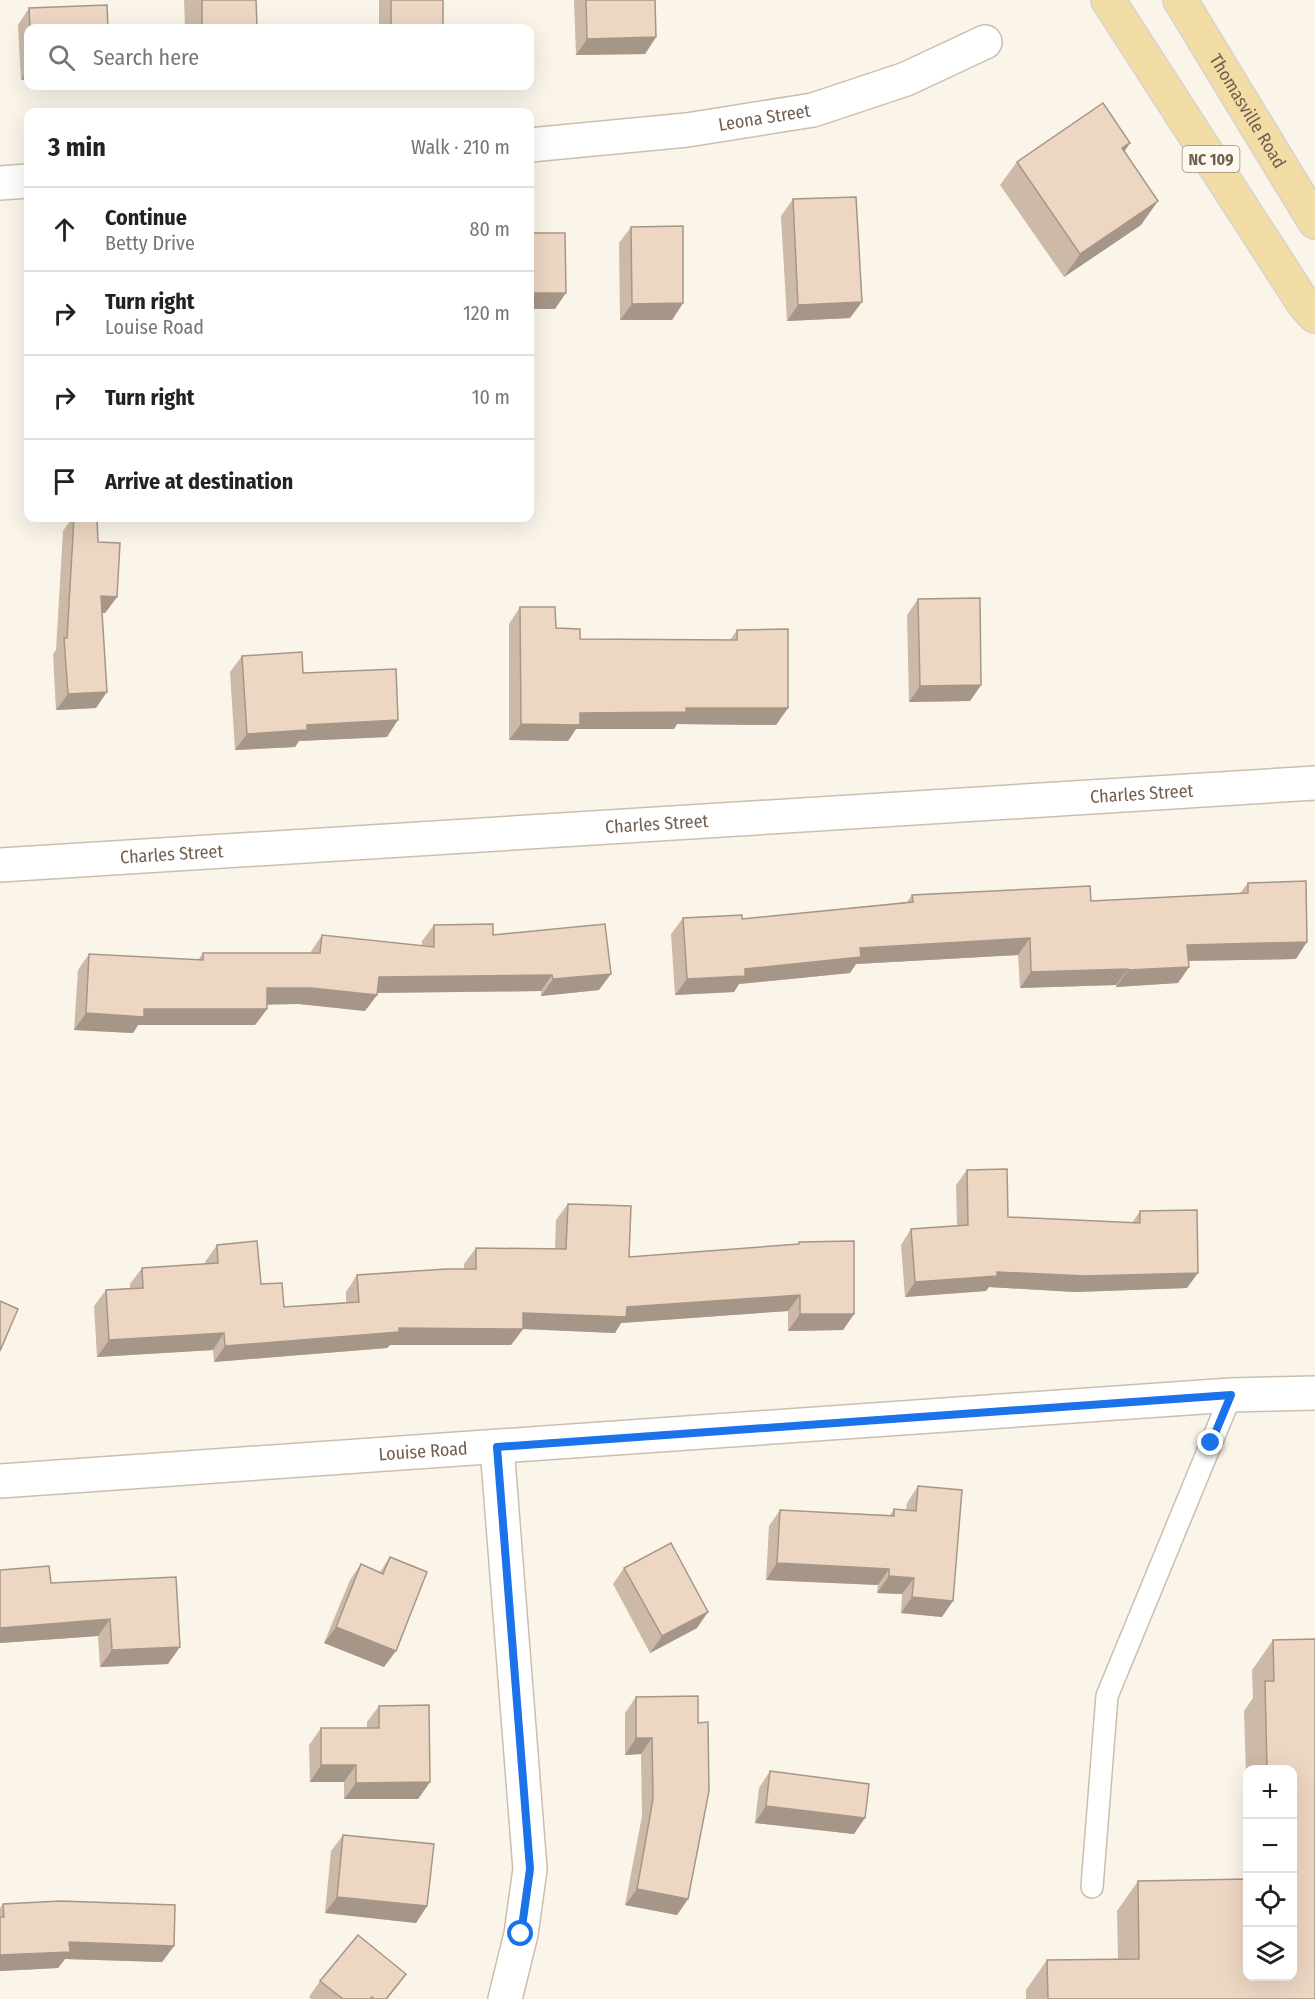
<!DOCTYPE html>
<html lang="en">
<head>
<meta charset="utf-8">
<style>
	body { margin:0; font-family:"Fira Sans Condensed",sans-serif; background:#f2f2f2; color:#222 }
	.controls { position:absolute; right:18px; bottom:18px; display:grid; overflow:hidden; border-radius:12px; box-shadow:0 6px 24px #0002 }
	.controls button { width:54px; height:54px; display:grid; place-items:center; padding:0; border:0; border-bottom:2px solid #e0e0e0; background:#fff; color:#222; font:30px sans-serif }
	.stop { position:absolute; width:18px; height:18px; margin:-14px; border:4px solid #1a73e8; border-radius:50%; background:#fff }
	.stop.end { background:#1a73e8; border-color:#fff; box-shadow:0 2px 6px #0008 }
	.list { margin:0; padding:0; list-style:none }
	h2 { display:flex; justify-content:space-between; align-items:center; height:78px; margin:0; padding:0 24px; font-size:26px }
	h2 small { font-size:20px; font-weight:400; color:#767676 }
	.list li { display:grid; grid-template-columns:39px 1fr auto; gap:18px; align-items:center; box-sizing:border-box; height:84px; padding:0 24px; border-top:2px solid #e0e0e0 }
	.list b { display:block; font-size:22px; white-space:nowrap }
	.list p { margin:0; font-size:20px; white-space:nowrap; color:#767676 }
	.list em { font-size:20px; font-style:normal; color:#767676 }
	.icon { flex:none; width:33px; height:33px; fill:none; stroke:currentColor; stroke-width:2; stroke-linecap:round; stroke-linejoin:round }
	.map { position:relative; flex:none; width:1315px; height:1999px; overflow:hidden }
	.search { position:absolute; background:#fff; box-shadow:0 6px 24px #0002; left:24px; top:24px; width:510px; height:66px; display:flex; align-items:center; gap:15px; box-sizing:border-box; padding:0 21px; border-radius:12px; color:#767676; font-size:22px }
	.panel { position:absolute; background:#fff; box-shadow:0 6px 24px #0002; left:24px; top:108px; width:510px; height:414px; border-radius:12px }
	.map>svg:first-child { display:block }
	.lines { fill:none; stroke-linecap:round; stroke-linejoin:round }
	.service-casing { stroke:#cbbeaf; stroke-width:24 }
	.minor-casing { stroke:#cbbeaf; stroke-width:36 }
	.primary-casing { stroke:#d8d2ce; stroke-width:36 }
	.service { stroke:#fff; stroke-width:21 }
	.minor { stroke:#fff; stroke-width:33 }
	.primary { stroke:#f2dda7; stroke-width:33 }
	.wall { fill:#ccb9a8 }
	.shaded-wall { fill:#a69688 }
	.building { fill:#edd7c3; stroke:#a69688; stroke-width:1.5 }
	.route { stroke:#1a73e8; stroke-width:8 }
	.labels { text-anchor:middle; dominant-baseline:central; stroke-width:4.5; stroke-linejoin:round; paint-order:stroke }
	.shield { fill:#fdf9ee; stroke:#9c8c7f; stroke-width:1.5 }
	.shield-label { font-size:16px; font-weight:bold; fill:#725e4f }
	.street-label { font-size:18px; fill:#725e4f; stroke:#fdf9ee }
</style>
</head>
<body>
<div class="map">
<svg width="1315" height="1999" viewBox="0 0 1315 1999">
	<rect width="100%" height="100%" fill="#faf5e8"/>
	<g class="lines">
		<defs>
			<path id="service" d="M1092,1887L1107,1696L1231,1395"/>
			<g id="minor">
				<path id="s1" d="M530,145L687,130L813,110L906,79L985,42"/>
				<path d="M0,183L28,181"/>
				<path id="s2" d="M0,865L1315,783"/>
				<path d="M497,1447L530,1869L521,1934L505,1999"/>
				<path id="s3" d="M0,1481L1231,1395L1315,1393"/>
			</g>
			<g id="primary">
				<path d="M1108,0L1304,304L1315,316"/>
				<path id="s4" d="M1180,0L1315,222"/>
			</g>
		</defs>
		<!-- service casing -->
		<use href="#service" class="service-casing"/>
		<!-- minor casing -->
		<use href="#minor" class="minor-casing"/>
		<!-- primary casing -->
		<use href="#primary" class="primary-casing"/>
		<!-- service -->
		<use href="#service" class="service"/>
		<!-- minor -->
		<use href="#minor" class="minor"/>
		<!-- primary -->
		<use href="#primary" class="primary"/>
	</g>
	<!-- wall -->
	<g class="wall">
		<path d="M184,0H260H256L257,28H185Z"/>
		<rect x="379" y="0" width="64" height="28"/>
		<path d="M574,0H655L656,37L645,54L576,55Z"/>
		<path d="M29,8L108,28H28V79L21,80L18,25Z"/>
		<path d="M1130,143L1124,152L1141,225L1064,277L1000,185L1017,162Z"/>
		<path d="M793,199L850,318L787,321L781,216Z"/>
		<path d="M631,227L683,303L672,320H620L619,243Z"/>
		<path d="M72,518H97L98,542L117,597L105,613H102L96,708L56,710L53,654L56,650L63,531Z"/>
		<path d="M918,599L981,685L970,701L909,702L907,615Z"/>
		<path d="M520,607L556,628L580,639L730,640L737,630L788,708L776,725L677,724L674,729H576L568,741L509,740V624Z"/>
		<path d="M242,656L303,673L387,737L299,741L295,747L235,750L230,672Z"/>
		<path d="M1248,883L1296,959L1189,961V967L1178,983L1116,987V985L1020,988L1018,955L856,964L850,973L739,984L734,992L675,995L671,934L683,918L742,919L907,902L912,895L1091,901L1240,893Z"/>
		<path d="M434,925L493,935L599,990L541,996V991L377,993V995L365,1011L299,1004H267V1009L255,1025H138L133,1033L74,1030L78,970L89,954L198,960L203,953H310L322,935L422,946V941Z"/>
		<path d="M967,1170L1008,1217L1132,1223L1140,1211L1187,1288L1075,1292L989,1287L986,1291L905,1297L901,1245L911,1229L957,1226L956,1185Z"/>
		<path d="M568,1204L629,1257L798,1244L799,1242L854,1314L843,1330L788,1331V1311L621,1323L615,1333L523,1329L511,1345H390L387,1348L214,1362L213,1350L97,1357L94,1306L106,1290L130,1288V1284L142,1268L205,1264V1262L217,1245L261,1284L284,1307L346,1302V1292L357,1275L464,1269V1264L476,1248L555,1249L556,1220Z"/>
		<path d="M918,1486L942,1617L901,1613L902,1594L877,1593L878,1585L766,1580L769,1526L780,1510L890,1515L894,1509L906,1510L907,1503Z"/>
		<path d="M390,1557L384,1667L324,1643L350,1580L361,1564L380,1572Z"/>
		<path d="M624,1568L697,1628L650,1653L613,1584Z"/>
		<path d="M0,1570L51,1583L176,1577L168,1664L100,1667L98,1636L0,1643Z"/>
		<path d="M1315,1639V1999H1026V1990L1047,1960L1118,1959L1117,1911L1138,1881L1248,1879V1977H1293V1770H1248V1836L1244,1711L1253,1698L1252,1670L1273,1640Z"/>
		<path d="M698,1696L688,1899L677,1915L625,1905L642,1816L641,1754L625,1755V1713L636,1697Z"/>
		<path d="M379,1706L430,1782L418,1799H344V1782H310L309,1745L321,1728H367V1722Z"/>
		<path d="M770,1771L854,1834L755,1823L759,1788Z"/>
		<path d="M343,1835L427,1906L416,1923L325,1913L331,1851Z"/>
		<path d="M3,1904L174,1946L162,1962L65,1959L58,1968L0,1971V1908Z"/>
		<path d="M406,1974L387,1999H311L309,1997L320,1981Z"/>
	</g>
	<!-- shaded-wall -->
	<g class="shaded-wall">
		<path d="M656,37L645,54L576,55L587,39Z"/>
		<path d="M28,69V79L21,80Z"/>
		<path d="M1130,143L1114,166L1122,148Z"/>
		<path d="M1158,201L1141,225L1064,277L1080,254Z"/>
		<path d="M530,293H566L555,309H530Z"/>
		<path d="M862,302L850,318L787,321L798,305Z"/>
		<path d="M683,303L672,320H620L632,304Z"/>
		<path d="M101,596L117,597L105,613L90,612Z"/>
		<path d="M981,685L970,701L909,702L920,686Z"/>
		<path d="M107,692L96,708L56,710L68,694Z"/>
		<path d="M686,708H788L776,725L677,724L674,729H576L568,741L509,740L521,724L580,713Z"/>
		<path d="M398,720L387,737L299,741L295,747L235,750L247,734L307,725Z"/>
		<path d="M1030,938L1018,955L856,964L850,973L739,984L734,992L675,995L687,979L860,948Z"/>
		<path d="M1307,942L1296,959L1176,961L1187,945Z"/>
		<path d="M1189,967L1178,983L1116,987L1128,970Z"/>
		<path d="M1128,969L1116,985L1020,988L1031,972Z"/>
		<path d="M611,974L599,990L541,996L553,979Z"/>
		<path d="M552,975L541,991L367,993L379,977Z"/>
		<path d="M267,988H311L377,995L365,1011L299,1004L256,1005Z"/>
		<path d="M144,1009H267L255,1025H138L133,1033L74,1030L86,1013Z"/>
		<path d="M997,1272L1198,1273L1187,1288L1075,1292L989,1287L986,1291L905,1297L915,1282Z"/>
		<path d="M800,1295L788,1311L621,1323L615,1333L523,1329L511,1345H390L387,1348L214,1362L225,1346L523,1313L627,1307Z"/>
		<path d="M800,1314H854L843,1330L788,1331Z"/>
		<path d="M224,1333L213,1350L97,1357L109,1340Z"/>
		<path d="M777,1563L889,1569L878,1585L766,1580Z"/>
		<path d="M889,1576L914,1578L902,1594L877,1593Z"/>
		<path d="M912,1597L953,1601L942,1617L901,1613Z"/>
		<path d="M708,1612L697,1628L650,1653L662,1636Z"/>
		<path d="M110,1619L98,1636L0,1643V1628Z"/>
		<path d="M336,1627L396,1651L384,1667L324,1643Z"/>
		<path d="M180,1647L168,1664L100,1667L112,1650Z"/>
		<path d="M636,1738H652L641,1754L625,1755Z"/>
		<path d="M321,1765H356L344,1782H310Z"/>
		<path d="M430,1782L418,1799H344L356,1783Z"/>
		<path d="M766,1806L865,1818L854,1834L755,1823Z"/>
		<path d="M637,1889L688,1899L677,1915L625,1905Z"/>
		<path d="M337,1897L427,1906L416,1923L325,1913Z"/>
		<path d="M69,1942L174,1946L162,1962L65,1959L58,1968L0,1971V1955Z"/>
		<path d="M406,1974L394,1990L387,1999H386Z"/>
	</g>
	<!-- building -->
	<g class="building">
		<path d="M202,0H256L257,28H202Z"/>
		<rect x="391" y="0" width="52" height="28"/>
		<path d="M586,0H655L656,37L587,39Z"/>
		<path d="M107,5L108,28H30L29,8Z"/>
		<path d="M1103,103L1130,143L1122,148L1158,201L1080,254L1017,162Z"/>
		<path d="M856,197L862,302L798,305L793,199Z"/>
		<path d="M683,226V303L632,304L631,227Z"/>
		<path d="M530,233H565L566,293H530Z"/>
		<path d="M74,518H97L98,542L120,543L117,597L101,596L107,692L68,694L64,638H67Z"/>
		<path d="M980,598L981,685L920,686L918,599Z"/>
		<path d="M520,607H555L556,628L580,629V639L737,640V630L788,629V708H686V712L580,713V725L521,724Z"/>
		<path d="M302,652L303,673L396,669L398,720L307,725V730L247,734L242,656Z"/>
		<path d="M1306,881L1307,942L1187,945L1189,967L1128,970V969L1031,972L1030,938L860,948L861,957L745,969V976L687,979L683,918L742,915V919L913,902L912,895L1090,886L1091,901L1248,893V883Z"/>
		<path d="M493,924V935L605,924L611,974L553,979L552,975L379,977L377,995L311,988H267V1009H144V1017L86,1013L89,954L203,960V953H320L322,935L434,947V925Z"/>
		<path d="M1007,1169L1008,1217L1140,1223V1211L1197,1210L1198,1273L1086,1276L997,1272V1276L915,1282L911,1229L968,1225L967,1170Z"/>
		<path d="M568,1204L631,1206L629,1257L799,1244V1242L854,1241V1314H800V1295L627,1307L626,1317L523,1313V1329L399,1328V1332L225,1346L224,1333L109,1340L106,1290L143,1288L142,1268L218,1263L217,1245L257,1241L261,1284L282,1283L284,1307L359,1302L357,1275L446,1269H476V1248L566,1249Z"/>
		<path d="M0,1301L18,1309L0,1351Z"/>
		<path d="M918,1486L962,1490L953,1601L912,1597L914,1578L889,1576V1569L777,1563L780,1510L894,1516V1509L916,1511Z"/>
		<path d="M671,1543L708,1612L662,1636L624,1568Z"/>
		<path d="M390,1557L427,1572L396,1651L336,1627L361,1564L383,1574Z"/>
		<path d="M49,1566L51,1583L176,1577L180,1647L112,1650L110,1619L0,1628V1570Z"/>
		<path d="M1315,1639V1999H1048L1047,1960L1139,1959L1138,1881L1248,1879V1977H1293V1770H1267L1265,1681H1274L1273,1640Z"/>
		<path d="M698,1696V1723L708,1722L709,1791L688,1899L637,1889L653,1799L652,1738H636V1697Z"/>
		<path d="M429,1705L430,1782L356,1783V1765H321V1728H379V1706Z"/>
		<path d="M770,1771L869,1784L865,1818L766,1806Z"/>
		<path d="M343,1835L434,1844L427,1906L337,1897Z"/>
		<path d="M60,1901L175,1905L174,1946L69,1942L70,1952L0,1955V1917H4L3,1904Z"/>
		<path d="M358,1935L406,1974L386,1999H374L372,1997L370,1999H343L320,1981Z"/>
	</g>
	<g class="lines">
		<!-- route -->
		<path class="route" d="M521,1934L530,1869L497,1447L1231,1395L1211,1443"/>
	</g>
	<g class="labels">
		<!-- shield labels -->
		<rect class="shield" x="1182.5" y="146" width="57" height="26" rx="4.5"/>
		<g class="shield-label">
			<text x="1211" y="159">NC 109</text>
		</g>
		<!-- street labels -->
		<g class="street-label">
			<text stroke="none"><textPath href="#s4" startOffset="130">Thomasville Road</textPath></text>
			<text stroke="none"><textPath href="#s1" startOffset="236">Leona Street</textPath></text>
			<text stroke="none"><textPath href="#s2" startOffset="1144">Charles Street</textPath></text>
			<text stroke="none"><textPath href="#s2" startOffset="658">Charles Street</textPath></text>
			<text stroke="none"><textPath href="#s2" startOffset="172">Charles Street</textPath></text>
			<text stroke="none"><textPath href="#s3" startOffset="424">Louise Road</textPath></text>
		</g>
	</g>
</svg>
<div class="controls">
<button>+</button>
<button>−</button>
<button><svg class="icon" aria-label="locate" viewBox="0 0 24 24"><circle cx="12" cy="12" r="6"/><path d="M12 2v4M12 18v4M2 12h4M18 12h4"/></svg></button>
<button><svg class="icon" aria-label="layers" viewBox="0 0 24 24"><path d="M12 4l9 5-9 5-9-5zM3 14l9 5 9-5"/></svg></button>
</div>
<div class="stop" style="left:521px;top:1934px"></div>
<div class="stop end" style="left:1211px;top:1443px"></div>
<div class="search"><svg class="icon" aria-label="search" viewBox="0 0 24 24"><circle cx="10" cy="10" r="6"/><path d="M15 15l6 6"/></svg>Search here</div>
<section class="panel">
<h2>3 min<small>Walk · 210 m</small></h2>
<ul class="list">
<li><svg class="icon" aria-label="ahead" viewBox="0 0 24 24"><path d="M12 20V5M6 11l6-6 6 6"/></svg><div><b>Continue</b><p>Betty Drive</p></div><em>80 m</em></li>
<li><svg class="icon" aria-label="right" viewBox="0 0 24 24"><path d="M7 20v-9h11M14 6l5 5-5 5"/></svg><div><b>Turn right</b><p>Louise Road</p></div><em>120 m</em></li>
<li><svg class="icon" aria-label="right" viewBox="0 0 24 24"><path d="M7 20v-9h11M14 6l5 5-5 5"/></svg><div><b>Turn right</b></div><em>10 m</em></li>
<li><svg class="icon" aria-label="arrive" viewBox="0 0 24 24"><path d="M6 21V4h12l-3 4 3 4H6"/></svg><div><b>Arrive at destination</b></div></li>
</ul>
</section>
</div>
</body>
</html>
